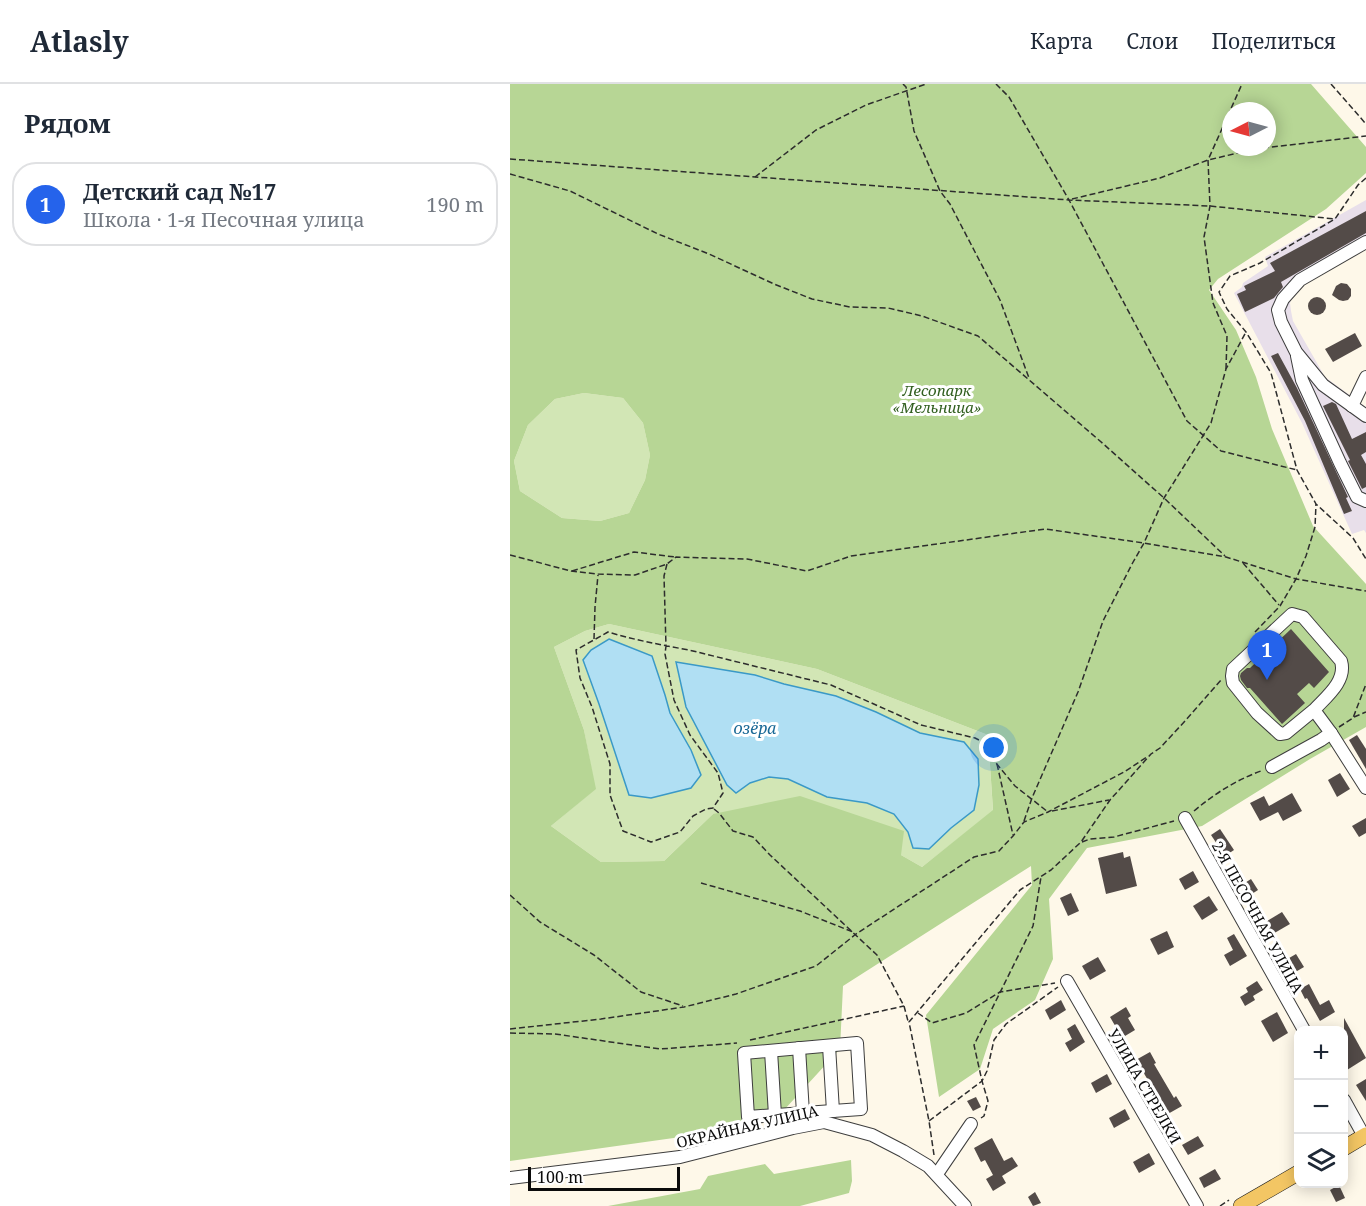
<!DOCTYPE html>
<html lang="ru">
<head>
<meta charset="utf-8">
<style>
	body { margin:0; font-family:"Noto Serif",serif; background:#f6f6f7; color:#1f2937 }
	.controls { position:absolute; right:18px; bottom:18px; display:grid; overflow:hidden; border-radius:12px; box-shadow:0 3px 15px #0003 }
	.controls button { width:54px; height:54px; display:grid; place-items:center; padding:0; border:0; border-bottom:2px solid #e0e1e3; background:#fff; color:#1f2937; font:30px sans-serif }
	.compass { position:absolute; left:712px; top:18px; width:54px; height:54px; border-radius:50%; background:#fff; box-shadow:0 3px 15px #0003; rotate:264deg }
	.scale { position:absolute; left:18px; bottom:15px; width:152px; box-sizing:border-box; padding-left:6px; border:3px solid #0b0b0b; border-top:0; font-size:16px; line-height:21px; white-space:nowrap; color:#0b0b0b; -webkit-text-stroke:4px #fff; paint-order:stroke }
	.you { position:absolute; left:484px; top:664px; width:21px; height:21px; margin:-15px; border:4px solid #fff; border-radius:50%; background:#1a73e8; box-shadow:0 0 0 9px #1a73e833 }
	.badge { display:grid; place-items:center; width:39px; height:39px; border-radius:50%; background:#2563eb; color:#fff; font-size:20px; font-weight:700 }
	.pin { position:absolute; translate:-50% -50px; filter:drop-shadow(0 2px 3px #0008) }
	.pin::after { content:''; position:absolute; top:32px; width:21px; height:18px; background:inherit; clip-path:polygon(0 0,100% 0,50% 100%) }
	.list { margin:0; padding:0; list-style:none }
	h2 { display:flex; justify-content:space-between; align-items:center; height:78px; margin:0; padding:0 24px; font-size:26px }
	h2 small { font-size:20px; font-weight:400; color:#747a83 }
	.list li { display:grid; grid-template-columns:39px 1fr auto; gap:18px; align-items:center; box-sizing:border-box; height:84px; margin:0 12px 12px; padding:0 12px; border:2px solid #e0e1e3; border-radius:24px }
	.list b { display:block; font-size:22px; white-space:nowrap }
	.list p { margin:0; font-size:20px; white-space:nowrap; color:#747a83 }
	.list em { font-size:20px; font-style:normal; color:#747a83 }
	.icon { flex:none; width:33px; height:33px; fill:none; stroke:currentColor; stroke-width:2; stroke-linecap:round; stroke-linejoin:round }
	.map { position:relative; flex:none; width:856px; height:1122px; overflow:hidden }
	header { display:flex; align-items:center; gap:36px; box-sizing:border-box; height:84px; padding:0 30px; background:#fff; border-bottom:2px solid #e0e1e3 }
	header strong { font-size:28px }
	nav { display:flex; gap:33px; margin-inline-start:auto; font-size:21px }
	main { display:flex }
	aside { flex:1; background:#fff }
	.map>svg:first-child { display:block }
	.industrial { fill:#e8dfea }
	.green { fill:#d2e6b5 }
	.forest { fill:#b7d695; fill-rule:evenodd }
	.water { fill:#b0dff3; stroke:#3a99c7; stroke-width:1.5 }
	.building { fill:#534b48 }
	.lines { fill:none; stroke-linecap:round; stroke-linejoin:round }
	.minor-casing { stroke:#3e3e3e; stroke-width:14 }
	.major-casing { stroke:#1c1c1c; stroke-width:16 }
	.path { stroke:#2d2d2d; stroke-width:1.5; stroke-dasharray:6 3; stroke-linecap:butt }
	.minor { stroke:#fff; stroke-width:12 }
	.major { stroke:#f3c664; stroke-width:15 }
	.labels { text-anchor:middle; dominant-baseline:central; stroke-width:6; stroke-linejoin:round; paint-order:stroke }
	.park-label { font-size:15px; font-style:italic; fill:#315f1f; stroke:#fff }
	.street-label { font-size:15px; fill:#0b0b0b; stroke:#fff }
	.water-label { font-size:16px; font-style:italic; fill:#1a6996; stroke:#fff }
</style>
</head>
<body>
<header>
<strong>Atlasly</strong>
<nav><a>Карта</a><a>Слои</a><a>Поделиться</a></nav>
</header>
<main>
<aside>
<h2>Рядом<small></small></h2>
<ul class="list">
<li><span class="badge">1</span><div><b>Детский сад №17</b><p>Школа · 1-я Песочная улица</p></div><em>190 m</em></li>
</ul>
</aside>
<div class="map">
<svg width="856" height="1122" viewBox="0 0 856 1122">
	<rect width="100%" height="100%" fill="#fef8e9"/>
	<!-- industrial -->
	<path class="industrial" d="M856,116V165L793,201L783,211L780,219L781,227L783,237L815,293L856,323V449L854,446L842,450L792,339L724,209L732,203L733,199L758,182L755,173Z"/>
	<!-- green -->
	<g class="green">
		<path d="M74,309L113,314L133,339L140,371L135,396L119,429L90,437L52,434L10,407L4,377L18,341L45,315Z"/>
		<path d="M99,540L307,585L478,651L483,727L412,783L391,771L203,730L154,777L91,778L41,742L85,705L74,646L44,563L75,547Z"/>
	</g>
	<!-- forest -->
	<g class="forest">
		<path d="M0,0H801L856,63V89L816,125L708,195L699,206L726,246L746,293L762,345L803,442L856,500V643L800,675L692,742L577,764L539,815L543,875L525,916L483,945L470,985L429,1013L416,931L522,801L521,782L333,902L330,965L274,1026L192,1050L0,1077ZM721,27H757V63H721ZM74,309L113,314L133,339L140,371L135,396L119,429L90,437L52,434L10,407L4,377L18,341L45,315ZM99,540L307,585L478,651L483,726L412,783L391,771L394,747L290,712L203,730L154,777L91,778L41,742L86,705L74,646L44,563L75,547Z"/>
		<path d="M341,1076L342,1097L339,1109L290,1122H98L190,1105L198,1092L255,1080L264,1090Z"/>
	</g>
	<!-- water -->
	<g class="water">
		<path d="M99,555L142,572L155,611L160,629L181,666L191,691L181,704L141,714L119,711L89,620L73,576L81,566Z"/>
		<path d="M166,578L245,591L274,600L326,612L366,628L410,649L454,658L468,675L469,701L464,726L441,744L419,765L403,764L398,748L384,730L357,719L317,713L278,695L259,693L240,699L226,709L217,701L176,623Z"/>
	</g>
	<!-- building -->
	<g class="building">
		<path d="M856,127V149L771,198L773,203L764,214L735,228L727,210L736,206L734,202L765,187L760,179Z"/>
		<path d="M831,199L837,200L841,205V212L838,216L833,217L829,216L822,211L826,202Z"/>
		<circle cx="807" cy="222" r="9"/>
		<path d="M845,249L852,262L823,278L815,265Z"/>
		<path d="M768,269L787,304L838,413L836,414L842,427L834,430L795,337L761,272Z"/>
		<path d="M822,318L826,320L842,355L856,348V368L851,371L856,380V403L852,405L838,377L840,376L813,322Z"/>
		<path d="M781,545L819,588L804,604L799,599L787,610L795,619L772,640L740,604H737L731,596L730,592L731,589L737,584H740Z"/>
		<path d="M847,651L856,665V685L839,656Z"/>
		<path d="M830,689L840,705L827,713L818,696Z"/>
		<path d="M782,709L792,727L773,737L768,728L750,737L740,719L754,712L759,722Z"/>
		<path d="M856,734V749L849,753L842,742Z"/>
		<path d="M710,745L724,766L715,772L701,751Z"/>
		<path d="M613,768L614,774L620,772L627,802L596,810L588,774Z"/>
		<path d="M683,787L689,798L675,806L669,795Z"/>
		<path d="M741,795L748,806L737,813L730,802Z"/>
		<path d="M561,809L569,827L558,832L550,814Z"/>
		<path d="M699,812L708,826L692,836L683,822Z"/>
		<path d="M772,828L780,840L761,851L754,839Z"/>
		<path d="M657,847L664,863L648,871L640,855Z"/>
		<path d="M724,850L737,872L720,882L714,871L723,866L717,854Z"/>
		<path d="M786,870L794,883L782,890L774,877Z"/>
		<path d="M588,873L596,887L580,896L572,882Z"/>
		<path d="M747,897L753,906L743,912L745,916L735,922L730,913L738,908L736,904Z"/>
		<path d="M799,900L810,921L819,916L825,928L810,937L797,914L795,915L790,905Z"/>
		<path d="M551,916L556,926L540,936L535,926Z"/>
		<path d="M616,923L621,932L618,934L625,946L610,955L605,947L607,945L600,933Z"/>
		<path d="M767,928L778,949L763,958L751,937Z"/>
		<path d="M834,934L856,974L837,986L834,980Z"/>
		<path d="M565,940L575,958L560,968L555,959L562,955L557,945Z"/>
		<path d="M640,968L646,979L644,980L664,1014L666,1012L672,1022L656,1031L650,1021L652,1020L632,986L630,988L624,977Z"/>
		<path d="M597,990L602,1000L586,1009L581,999Z"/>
		<path d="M856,995V1017L846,1001Z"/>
		<path d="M466,1013L471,1023L463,1027L457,1017Z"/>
		<path d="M615,1025L620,1035L604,1044L599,1034Z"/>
		<path d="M688,1052L694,1062L678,1071L672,1061Z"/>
		<path d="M482,1054L494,1077L502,1073L508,1082L492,1092L496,1099L483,1107L476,1095L483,1091L475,1076L471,1078L464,1064Z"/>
		<path d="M639,1069L645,1080L629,1089L623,1078Z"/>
		<path d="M705,1085L711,1095L694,1104L689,1094Z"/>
		<path d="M829,1101L835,1114L826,1118L820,1106Z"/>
		<path d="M525,1108L531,1119L523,1122L518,1113Z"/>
	</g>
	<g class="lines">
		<defs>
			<g id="minor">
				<path d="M856,158L790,196L773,215L768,226L771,238L786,268L813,301L856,332"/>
				<path d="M787,272L792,296L830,379L847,413L856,417"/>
				<path d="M842,322L856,293"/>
				<path d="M804,626C816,613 837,597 831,577L793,533L782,530L723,585L722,592L723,599L747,629L770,650L776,649L804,626L821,649L856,704"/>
				<path d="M762,683L811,656L821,649"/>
				<path d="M675,734L794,946"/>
				<path d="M557,897L687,1122"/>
				<path d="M347,959L351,1025L238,1033L234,969Z"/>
				<path d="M319,962L323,1027"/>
				<path d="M289,964L293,1029"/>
				<path d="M261,967L265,1031"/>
				<path d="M834,1016L854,1052"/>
				<path d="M427,1090L461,1040"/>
				<path d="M0,1094L170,1073L283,1044L314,1038L362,1051L393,1067L418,1082L455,1122"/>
			</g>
			<g id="major">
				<path d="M834,1064L856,1051"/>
				<path d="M731,1122L788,1089"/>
			</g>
		</defs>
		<!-- minor casing -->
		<use href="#minor" class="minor-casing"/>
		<!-- major casing -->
		<use href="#major" class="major-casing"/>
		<!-- path -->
		<g class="path">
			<path d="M393,0L396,3L404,47L430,107L440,120L490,216L519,294"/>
			<path d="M486,0L499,13L559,116L677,337L711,367L787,386"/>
			<path d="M821,0L856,40"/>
			<path d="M0,75L559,116L700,122L825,135"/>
			<path d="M0,90L60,107L148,150L199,170L264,200L302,215L340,223L378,224L412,232L468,252L590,357L654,414L715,472"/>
			<path d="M245,93L306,46L356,21L416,0"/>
			<path d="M856,94L848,101L825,135L750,179L720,192L709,208L717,225L736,248L761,289L787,386L806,420L843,454L856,475"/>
			<path d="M562,115L650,94L698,76L745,65L856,52"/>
			<path d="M716,285L717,252L703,219L694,153L700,122L698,76L732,0"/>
			<path d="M0,471L61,487L88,490L125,491L157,480L166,473L237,475L297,487L341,472L535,445L634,459L716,473L786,495L856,507"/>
			<path d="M733,479L769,521"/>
			<path d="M157,480L154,492L156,562L155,570L164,616L180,651L208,689L213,709L203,724L196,725L183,732L170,748L141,758L113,747L100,711V680L82,623L70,594L66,566L98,548C125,556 151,561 179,566L321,601L411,641L465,654L475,659L486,679L505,702L538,728"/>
			<path d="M62,487L124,468L165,473"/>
			<path d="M745,548L770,522L786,495L796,472L805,443L806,420"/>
			<path d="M84,555L85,523L88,491"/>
			<path d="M844,633L856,628"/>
			<path d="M829,643L843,634L856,600"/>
			<path d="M487,680L503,751"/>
			<path d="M204,725L209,729L223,747L243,753L260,771L367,871L394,922L398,937"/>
			<path d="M542,727L599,716"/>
			<path d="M684,727C704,710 726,696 751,687"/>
			<path d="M514,737L522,714L568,608L593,537L622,480L634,459L654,414L701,339L716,285L736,248"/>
			<path d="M572,758L580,755L604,753L664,737"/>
			<path d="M191,799L290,827L343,848"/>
			<path d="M0,811L30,838L84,871L131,908L173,922"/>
			<path d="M408,929L422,939L456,929L490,908L545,899"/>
			<path d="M0,945L91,935L174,923L226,910L306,882L346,850L464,773L489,767L503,752L514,738L538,728L614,688L637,673"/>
			<path d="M0,949L45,950L150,965L227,959"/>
			<path d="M240,956L394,922"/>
			<path d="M471,1034L474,1032L478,1017L472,997L464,961L523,842L531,793"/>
			<path d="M419,1037L472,997L477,987L484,956L496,940L548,903"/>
			<path d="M424,1071L419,1037L399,938L510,806L541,786L571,758L600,716L641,670L650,664L675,637L711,596"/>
			<path d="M710,1122L719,1116"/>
		</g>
		<!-- minor -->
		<use href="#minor" class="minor"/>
		<!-- major -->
		<use href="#major" class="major"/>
	</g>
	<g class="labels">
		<!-- park labels -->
		<g class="park-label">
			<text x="427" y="306">Лесопарк<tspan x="427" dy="17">«Мельница»</tspan></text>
		</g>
		<!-- street labels -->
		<g class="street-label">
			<text transform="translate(748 833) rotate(61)">2-Я ПЕСОЧНАЯ УЛИЦА</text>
			<text transform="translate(635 1002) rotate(60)">УЛИЦА СТРЕЛКИ</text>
			<text transform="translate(237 1042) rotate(-13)">ОКРАЙНАЯ УЛИЦА</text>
		</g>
		<!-- water labels -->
		<g class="water-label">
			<text x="245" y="644">озёра</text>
		</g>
	</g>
</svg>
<div class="controls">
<button>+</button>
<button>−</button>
<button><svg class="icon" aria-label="layers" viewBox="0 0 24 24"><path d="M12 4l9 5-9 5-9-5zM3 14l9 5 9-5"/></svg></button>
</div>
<svg class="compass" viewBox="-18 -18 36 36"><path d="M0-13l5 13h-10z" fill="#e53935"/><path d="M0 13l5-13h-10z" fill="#747a83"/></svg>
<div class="scale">100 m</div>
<div class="you"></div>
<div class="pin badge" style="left:757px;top:596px">1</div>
</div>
</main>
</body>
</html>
